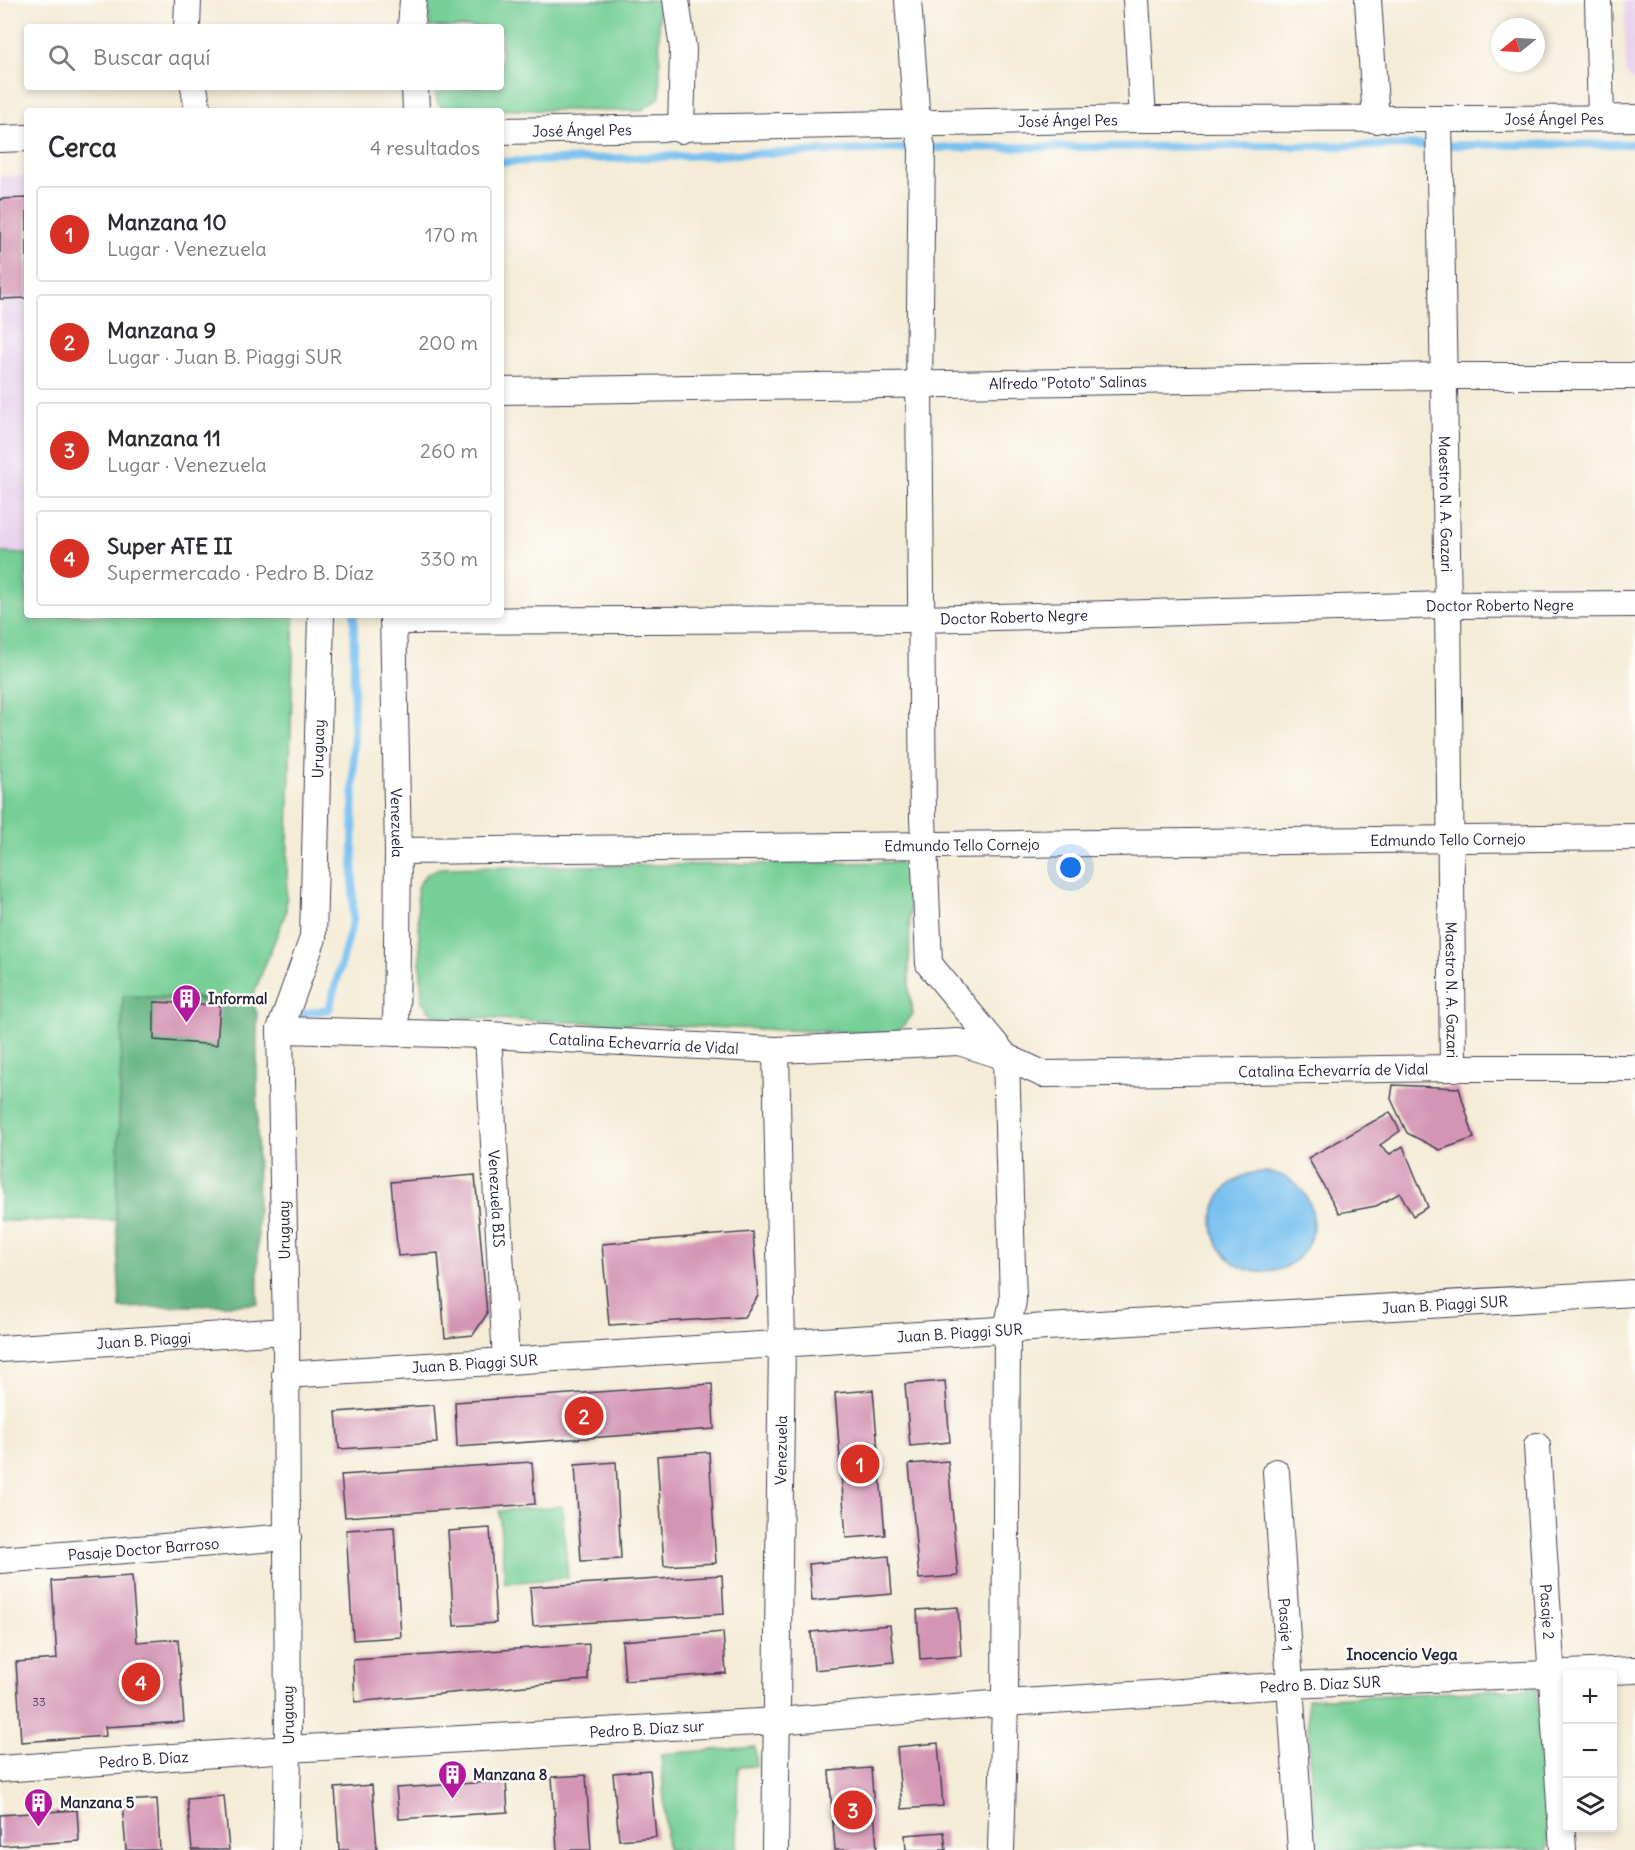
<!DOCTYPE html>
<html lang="es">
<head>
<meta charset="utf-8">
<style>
	body { margin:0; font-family:Delius,sans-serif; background:#f2f2f3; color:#2b2b33 }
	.controls { position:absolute; right:18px; bottom:18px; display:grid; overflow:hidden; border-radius:6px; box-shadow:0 3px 9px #0003 }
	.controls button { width:54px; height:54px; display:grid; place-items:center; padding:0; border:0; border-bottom:2px solid #e1e1e2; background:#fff; color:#2b2b33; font:30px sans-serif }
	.compass { position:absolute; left:1491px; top:18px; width:54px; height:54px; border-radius:50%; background:#fff; box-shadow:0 3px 9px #0003; rotate:252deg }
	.you { position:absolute; left:1071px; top:868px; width:21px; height:21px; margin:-15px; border:4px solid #fff; border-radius:50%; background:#1a73e8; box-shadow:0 0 0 9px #1a73e833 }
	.badge { display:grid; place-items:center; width:39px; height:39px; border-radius:50%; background:#d93025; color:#fff; font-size:20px; font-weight:700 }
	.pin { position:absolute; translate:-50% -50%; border:3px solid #fff; box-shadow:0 2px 6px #0006 }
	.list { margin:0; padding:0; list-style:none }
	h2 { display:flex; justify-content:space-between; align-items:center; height:78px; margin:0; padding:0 24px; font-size:26px }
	h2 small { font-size:20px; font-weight:400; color:#7c7c81 }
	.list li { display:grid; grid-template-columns:39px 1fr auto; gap:18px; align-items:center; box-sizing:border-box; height:96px; margin:0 12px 12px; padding:0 12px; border:2px solid #e1e1e2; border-radius:6px }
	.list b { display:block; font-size:22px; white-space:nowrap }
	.list p { margin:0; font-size:20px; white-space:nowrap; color:#7c7c81 }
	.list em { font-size:20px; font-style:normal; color:#7c7c81 }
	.icon { flex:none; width:33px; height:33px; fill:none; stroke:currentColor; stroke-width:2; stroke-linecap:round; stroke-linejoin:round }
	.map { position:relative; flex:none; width:1635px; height:1850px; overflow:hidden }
	.search { position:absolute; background:#fff; box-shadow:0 3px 9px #0003; left:24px; top:24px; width:480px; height:66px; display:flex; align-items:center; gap:15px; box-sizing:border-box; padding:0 21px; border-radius:6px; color:#7c7c81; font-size:22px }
	.panel { position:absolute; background:#fff; box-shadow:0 3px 9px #0003; left:24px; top:108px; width:480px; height:510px; border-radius:6px }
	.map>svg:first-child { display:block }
	.built { fill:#e8d2ee }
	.green { fill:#76cf96; stroke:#4c7868; stroke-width:1.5 }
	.forest { fill:#60b27f; stroke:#416a5d; stroke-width:1.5 }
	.water { fill:#77c0f0; stroke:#4c7196; stroke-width:1.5 }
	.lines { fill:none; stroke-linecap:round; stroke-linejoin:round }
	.stream { stroke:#77c0f0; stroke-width:8 }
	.building { fill:#d495b4 }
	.minor-casing { stroke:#424052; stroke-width:28 }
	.minor { stroke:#fff; stroke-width:26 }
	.labels { text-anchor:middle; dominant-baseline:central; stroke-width:5; stroke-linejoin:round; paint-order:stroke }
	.number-label { font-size:12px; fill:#4e3f59 }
	.street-label { font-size:15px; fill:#22223b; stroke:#fdfcf7 }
	.poi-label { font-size:15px; font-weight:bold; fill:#22223b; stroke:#fdfcf7; text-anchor:start }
	.neighbourhood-label { font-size:16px; font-weight:bold; fill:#22223b; stroke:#fdfcf7 }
</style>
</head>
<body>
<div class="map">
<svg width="1635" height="1850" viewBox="0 0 1635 1850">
	<rect width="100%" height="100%" fill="#fdfcf7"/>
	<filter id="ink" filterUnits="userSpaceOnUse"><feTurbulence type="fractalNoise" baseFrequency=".0167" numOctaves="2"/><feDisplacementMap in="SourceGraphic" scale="12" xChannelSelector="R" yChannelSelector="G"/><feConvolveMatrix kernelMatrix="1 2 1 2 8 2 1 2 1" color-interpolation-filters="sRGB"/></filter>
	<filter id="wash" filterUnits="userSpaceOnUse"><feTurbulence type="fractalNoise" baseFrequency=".008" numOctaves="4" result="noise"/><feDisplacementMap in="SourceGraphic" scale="24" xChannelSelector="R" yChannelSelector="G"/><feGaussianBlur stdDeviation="1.35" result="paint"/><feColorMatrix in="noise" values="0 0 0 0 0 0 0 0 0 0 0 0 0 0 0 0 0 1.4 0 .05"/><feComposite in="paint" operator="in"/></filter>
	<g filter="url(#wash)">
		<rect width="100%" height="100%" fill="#f4ecd7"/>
		<!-- built -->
		<g class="built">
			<path d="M1624,0H1635V82L1626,73Z"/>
			<path d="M0,176H27V554L0,553Z"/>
		</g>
		<!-- green -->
		<g class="green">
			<path d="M428,0H659L660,97L641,111L445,109L437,102L436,87H501V27H430Z"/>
			<path d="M0,553L27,554V615H294L286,912L251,1000L123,996L116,1220L0,1221Z"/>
			<path d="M899,862L910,873L909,991L913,1014L902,1027L893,1034L441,1017L431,1013L422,1001L417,888L425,875L439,868Z"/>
			<path d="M562,1506L568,1578L505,1583L499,1511Z"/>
			<path d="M1537,1688L1548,1850H1315L1307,1699Z"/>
			<path d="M755,1747L757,1766L738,1767L736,1850H667L661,1754Z"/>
		</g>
		<!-- forest -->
		<path class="forest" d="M123,996L251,1000L257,1013L258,1304L120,1308L116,1220Z"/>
		<!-- water -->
		<circle class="water" cx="1263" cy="1222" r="50"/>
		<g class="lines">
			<!-- stream -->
			<g class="stream">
				<path d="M501,162L922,148L1635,144"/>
				<path d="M298,1015L329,1009L353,921L354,615"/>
			</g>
		</g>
		<g id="blocks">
			<!-- building -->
			<g class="building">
				<path d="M27,198V298L0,299V199Z"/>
				<path d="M154,1002L220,1005L217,1045L154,1040Z"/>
				<path d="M1393,1085L1459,1088L1474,1138L1440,1150L1407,1133L1391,1099Z"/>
				<path d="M1390,1112L1400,1131L1380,1145L1390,1154L1403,1146L1428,1207L1413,1216L1400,1193L1376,1206L1339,1213L1308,1158Z"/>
				<path d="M475,1175L487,1314L473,1335L445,1338L438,1253L398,1256L391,1182Z"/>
				<path d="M753,1232L758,1296L744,1317L609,1325L602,1244Z"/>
				<path d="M945,1381L950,1442L910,1446L905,1384Z"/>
				<path d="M712,1384L714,1429L457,1447L455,1402Z"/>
				<path d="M873,1390L885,1535L846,1538L835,1393Z"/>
				<path d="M434,1405L437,1443L339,1449L336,1412Z"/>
				<path d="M709,1452L716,1563L664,1566L657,1456Z"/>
				<path d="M948,1461L958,1576L919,1579L909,1464Z"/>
				<path d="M532,1462L535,1504L345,1517L341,1475Z"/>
				<path d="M616,1462L621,1559L581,1561L575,1465Z"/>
				<path d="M394,1527L401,1637L353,1640L346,1530Z"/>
				<path d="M490,1528L496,1623L454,1626L448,1531Z"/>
				<path d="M889,1556L892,1594L812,1601L809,1564Z"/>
				<path d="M722,1575L724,1614L533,1626L530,1587Z"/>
				<path d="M132,1576L137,1642L178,1639L184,1722L105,1727L106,1736L21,1742L16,1662L57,1659L52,1581Z"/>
				<path d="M958,1607L961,1656L920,1659L917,1610Z"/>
				<path d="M890,1625L894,1662L814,1670L811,1632Z"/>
				<path d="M723,1632L726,1673L625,1681L622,1641Z"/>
				<path d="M589,1644L588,1680L355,1702L353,1660Z"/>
				<path d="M938,1743L943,1806L902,1809L897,1747Z"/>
				<path d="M871,1768L877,1850H835L829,1771Z"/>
				<path d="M650,1770L656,1837L619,1840L613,1773Z"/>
				<path d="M586,1775L591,1850H557L552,1777Z"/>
				<path d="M506,1781L508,1812L399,1819L396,1788Z"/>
				<path d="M372,1785L377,1850H339L335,1788Z"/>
				<path d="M224,1796L229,1850H192L187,1799Z"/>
				<path d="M157,1799L160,1850H126L122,1801Z"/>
				<path d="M77,1810L79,1841L0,1846V1815Z"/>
				<path d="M944,1832L946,1850H906L905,1835Z"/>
			</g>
		</g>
	</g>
	<g filter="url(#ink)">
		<use href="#blocks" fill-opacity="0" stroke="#424052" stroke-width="1.5"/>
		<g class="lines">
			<defs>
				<g id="minor">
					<path d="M676,0L683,49L681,130"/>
					<path d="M908,0L917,122L922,148L919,386L921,592L923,818L929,964L1006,1057L1013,1301L1007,1329L1005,1703L1001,1850"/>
					<path d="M1136,0L1143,119"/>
					<path d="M1368,0L1376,120"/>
					<path d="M1598,0L1601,118"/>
					<path d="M187,27L188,0"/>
					<path d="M411,27L413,0"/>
					<path d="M194,87L198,111"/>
					<path d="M415,87L416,111"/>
					<path id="s1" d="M1439,120L1448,605L1453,1068"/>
					<path id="s2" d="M501,131C714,129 926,122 1139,119C1304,118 1470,120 1635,118"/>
					<path d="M0,139L27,138"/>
					<path id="s3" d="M501,391L1443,376H1635"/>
					<path id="s4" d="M393,615L398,851L396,1033"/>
					<path id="s5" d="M393,621L921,619L1448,605L1635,604"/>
					<path id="s6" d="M398,851L1635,837"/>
					<path id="s7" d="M280,1030L488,1035L776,1050L959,1042L1006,1057L1043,1074L1453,1068H1635"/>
					<path id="s8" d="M488,1035L506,1361"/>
					<path id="s9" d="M0,1349L286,1331"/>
					<path id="s10" d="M285,1375L1047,1327L1635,1293"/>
					<path id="s11" d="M1537,1446L1563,1850"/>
					<path id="s12" d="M1276,1472L1301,1850"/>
					<path id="s13" d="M0,1560L288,1537"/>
					<path id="s14" d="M0,1769L288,1749L776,1721L1005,1703L1291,1685L1635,1670"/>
					<path id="s15" d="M286,1850L288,1749L286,1331L280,1030L313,938L321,615"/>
					<path id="s16" d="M775,1850L782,1344L776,1050"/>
				</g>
			</defs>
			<!-- minor casing -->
			<use href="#minor" class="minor-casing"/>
			<!-- minor -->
			<use href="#minor" class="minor"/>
		</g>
	</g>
	<!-- icons -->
	<defs>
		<symbol id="building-pin" viewBox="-11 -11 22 30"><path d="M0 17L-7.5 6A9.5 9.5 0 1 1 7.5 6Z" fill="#b5179e" stroke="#fdfcf7"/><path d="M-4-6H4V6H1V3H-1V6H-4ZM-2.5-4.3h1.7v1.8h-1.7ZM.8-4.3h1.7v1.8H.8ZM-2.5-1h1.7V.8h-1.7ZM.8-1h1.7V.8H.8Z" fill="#fff"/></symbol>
	</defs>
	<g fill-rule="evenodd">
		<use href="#building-pin" x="170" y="982" width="33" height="45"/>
		<use href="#building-pin" x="436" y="1758" width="33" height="45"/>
		<use href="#building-pin" x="22" y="1786" width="33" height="45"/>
	</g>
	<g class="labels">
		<!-- number labels -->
		<g class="number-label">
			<text x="39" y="1701">33</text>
		</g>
		<!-- street labels -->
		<g class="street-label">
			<text stroke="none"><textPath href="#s2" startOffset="1053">José Ángel Pes</textPath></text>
			<text stroke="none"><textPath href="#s2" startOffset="567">José Ángel Pes</textPath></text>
			<text stroke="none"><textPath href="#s2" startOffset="81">José Ángel Pes</textPath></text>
			<text stroke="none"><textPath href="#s3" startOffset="567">Alfredo "Pototo" Salinas</textPath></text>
			<text stroke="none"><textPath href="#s1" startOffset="384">Maestro N. A. Gazari</textPath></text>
			<text stroke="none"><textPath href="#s5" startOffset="1107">Doctor Roberto Negre</textPath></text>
			<text stroke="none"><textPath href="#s5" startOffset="621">Doctor Roberto Negre</textPath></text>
			<text stroke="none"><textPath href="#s15" startOffset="1107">Uruguay</textPath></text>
			<text stroke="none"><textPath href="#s4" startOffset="208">Venezuela</textPath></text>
			<text stroke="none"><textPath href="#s6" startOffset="1050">Edmundo Tello Cornejo</textPath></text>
			<text stroke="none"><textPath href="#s6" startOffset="564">Edmundo Tello Cornejo</textPath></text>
			<text stroke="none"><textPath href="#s1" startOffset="870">Maestro N. A. Gazari</textPath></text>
			<text stroke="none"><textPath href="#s7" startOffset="364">Catalina Echevarría de Vidal</textPath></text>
			<text stroke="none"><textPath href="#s7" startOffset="1060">Catalina Echevarría de Vidal</textPath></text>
			<text stroke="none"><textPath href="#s8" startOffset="164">Venezuela BIS</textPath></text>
			<text transform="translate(284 1230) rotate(-91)">Uruguay</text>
			<text stroke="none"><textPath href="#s10" startOffset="1162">Juan B. Piaggi SUR</textPath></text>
			<text stroke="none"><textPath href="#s10" startOffset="676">Juan B. Piaggi SUR</textPath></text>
			<text stroke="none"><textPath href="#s9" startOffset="144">Juan B. Piaggi</textPath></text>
			<text stroke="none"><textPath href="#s10" startOffset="190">Juan B. Piaggi SUR</textPath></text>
			<text stroke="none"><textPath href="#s16" startOffset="400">Venezuela</textPath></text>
			<text stroke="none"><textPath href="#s13" startOffset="144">Pasaje Doctor Barroso</textPath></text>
			<text stroke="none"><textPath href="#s11" startOffset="166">Pasaje 2</textPath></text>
			<text stroke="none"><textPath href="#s12" startOffset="153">Pasaje 1</textPath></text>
			<text stroke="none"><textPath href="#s14" startOffset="1323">Pedro B. Díaz SUR</textPath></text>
			<text transform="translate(288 1715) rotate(-91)">Uruguay</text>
			<text stroke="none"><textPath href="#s14" startOffset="648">Pedro B. Díaz sur</textPath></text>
			<text stroke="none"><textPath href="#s14" startOffset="144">Pedro B. Díaz</textPath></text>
		</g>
		<!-- poi labels -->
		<g class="poi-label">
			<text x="208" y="998">Informal</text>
			<text x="473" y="1774">Manzana 8</text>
			<text x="60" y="1802">Manzana 5</text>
		</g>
		<!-- neighbourhood labels -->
		<g class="neighbourhood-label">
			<text x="1402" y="1654">Inocencio Vega</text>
		</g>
	</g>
</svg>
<div class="controls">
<button>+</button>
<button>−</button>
<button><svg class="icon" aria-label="layers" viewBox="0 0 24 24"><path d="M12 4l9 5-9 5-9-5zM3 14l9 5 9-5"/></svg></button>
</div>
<svg class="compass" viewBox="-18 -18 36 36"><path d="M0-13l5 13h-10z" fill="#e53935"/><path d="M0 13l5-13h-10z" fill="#7c7c81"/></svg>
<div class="you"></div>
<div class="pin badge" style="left:860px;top:1464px">1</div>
<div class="pin badge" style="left:584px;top:1416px">2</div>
<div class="pin badge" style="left:853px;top:1810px">3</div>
<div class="pin badge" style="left:141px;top:1682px">4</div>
<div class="search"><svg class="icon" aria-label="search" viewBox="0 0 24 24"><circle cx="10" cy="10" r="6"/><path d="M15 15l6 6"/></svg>Buscar aquí</div>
<section class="panel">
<h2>Cerca<small>4 resultados</small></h2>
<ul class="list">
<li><span class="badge">1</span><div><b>Manzana 10</b><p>Lugar · Venezuela</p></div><em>170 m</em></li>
<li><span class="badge">2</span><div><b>Manzana 9</b><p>Lugar · Juan B. Piaggi SUR</p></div><em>200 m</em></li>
<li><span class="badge">3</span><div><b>Manzana 11</b><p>Lugar · Venezuela</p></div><em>260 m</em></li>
<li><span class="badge">4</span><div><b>Super ATE II</b><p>Supermercado · Pedro B. Díaz</p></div><em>330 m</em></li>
</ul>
</section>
</div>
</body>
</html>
